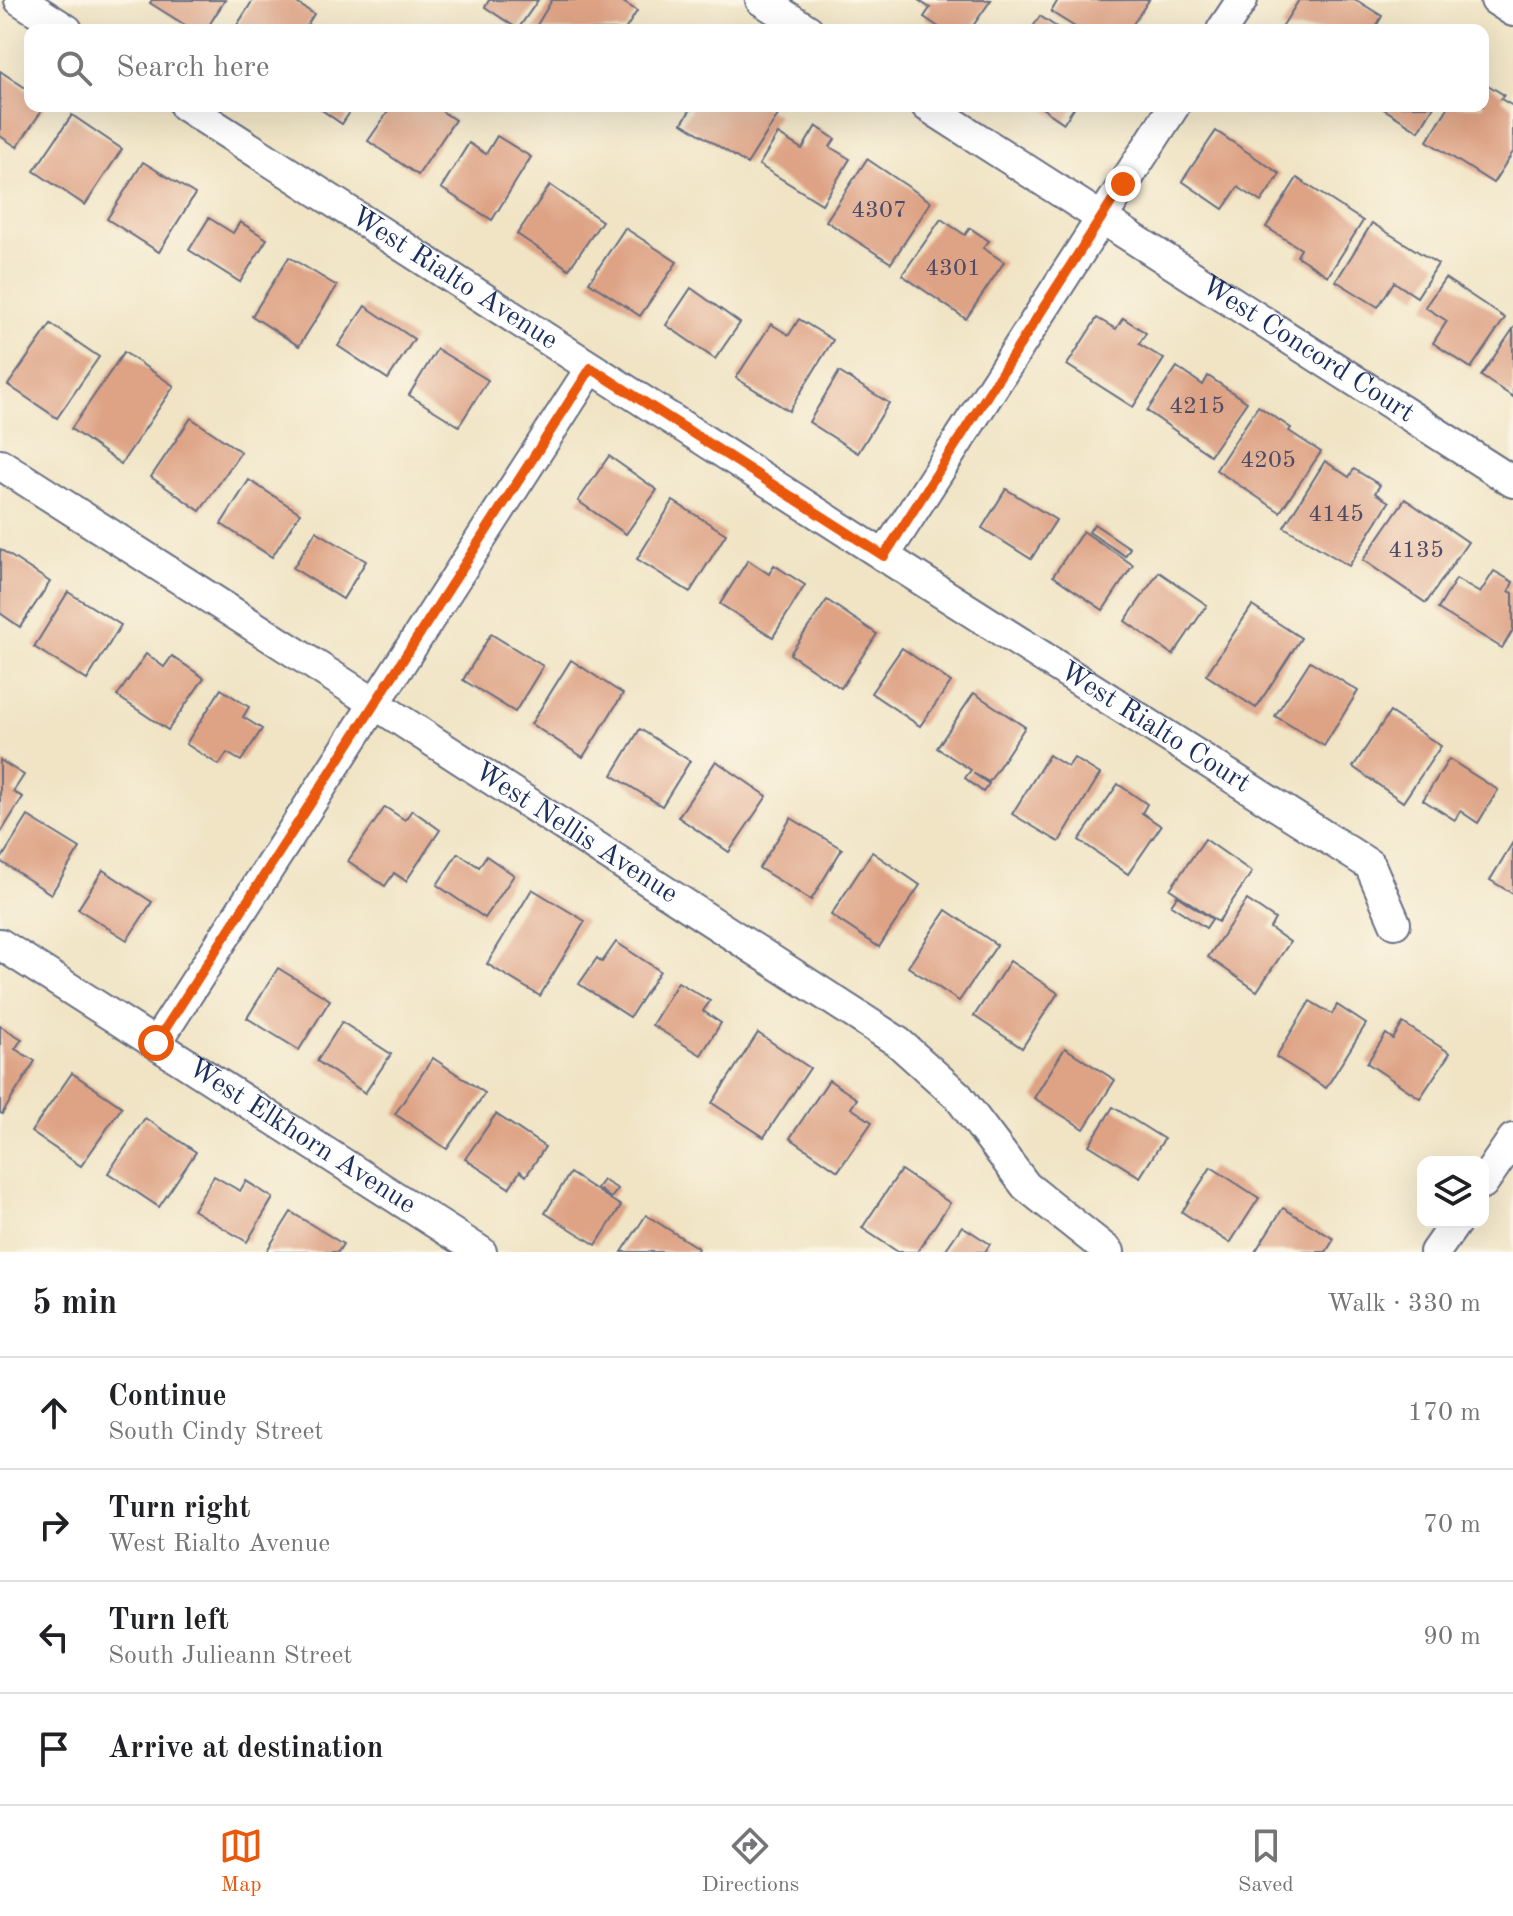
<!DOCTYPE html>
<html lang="en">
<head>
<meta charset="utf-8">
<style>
	body { margin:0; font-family:"Old Standard TT",serif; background:#f2f2f2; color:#202124 }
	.controls { position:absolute; right:24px; bottom:24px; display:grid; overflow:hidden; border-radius:16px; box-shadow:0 8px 32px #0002 }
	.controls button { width:72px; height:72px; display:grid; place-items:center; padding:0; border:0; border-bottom:2px solid #e0e0e0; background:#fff; color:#202124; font:40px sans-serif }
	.stop { position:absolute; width:24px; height:24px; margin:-18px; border:6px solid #ea580c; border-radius:50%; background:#fff }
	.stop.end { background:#ea580c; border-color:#fff; box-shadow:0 2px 8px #0008 }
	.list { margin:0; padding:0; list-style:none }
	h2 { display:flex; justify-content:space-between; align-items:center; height:104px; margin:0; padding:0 32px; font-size:34px }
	h2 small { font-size:26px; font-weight:400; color:#757577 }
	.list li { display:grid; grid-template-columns:52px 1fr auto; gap:24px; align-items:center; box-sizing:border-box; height:112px; padding:0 32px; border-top:2px solid #e0e0e0 }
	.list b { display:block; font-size:30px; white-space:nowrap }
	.list p { margin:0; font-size:26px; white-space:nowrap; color:#757577 }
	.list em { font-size:26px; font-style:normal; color:#757577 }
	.icon { flex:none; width:44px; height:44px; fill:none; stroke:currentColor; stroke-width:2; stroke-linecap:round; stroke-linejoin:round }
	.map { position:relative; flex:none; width:1513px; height:1252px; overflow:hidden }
	.search { position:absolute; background:#fff; box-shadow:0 8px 32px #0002; left:24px; right:24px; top:24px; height:88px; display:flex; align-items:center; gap:20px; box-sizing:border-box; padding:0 28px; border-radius:16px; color:#757577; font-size:30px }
	.sheet { height:552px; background:#fff }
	nav { display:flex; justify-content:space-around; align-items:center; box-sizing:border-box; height:112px; border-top:2px solid #e0e0e0; background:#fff; font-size:22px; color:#757577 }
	nav a { display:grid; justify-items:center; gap:4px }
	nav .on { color:#ea580c }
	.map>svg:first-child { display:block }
	.building { fill:#dea385 }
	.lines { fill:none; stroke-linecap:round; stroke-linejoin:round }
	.street-casing { stroke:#666e82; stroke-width:34 }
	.street { stroke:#fff; stroke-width:30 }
	.route { stroke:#ea580c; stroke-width:10 }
	.labels { text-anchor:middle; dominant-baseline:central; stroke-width:7; stroke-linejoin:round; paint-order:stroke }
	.number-label { font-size:24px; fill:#4c4c68 }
	.street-label { font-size:28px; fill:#1b2f5e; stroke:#fcf5e5 }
</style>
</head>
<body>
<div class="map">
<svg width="1513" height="1252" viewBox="0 0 1513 1252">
	<rect width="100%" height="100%" fill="#fcf5e5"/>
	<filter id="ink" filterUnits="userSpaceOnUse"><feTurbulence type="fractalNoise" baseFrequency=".0125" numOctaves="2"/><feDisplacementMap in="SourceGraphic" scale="16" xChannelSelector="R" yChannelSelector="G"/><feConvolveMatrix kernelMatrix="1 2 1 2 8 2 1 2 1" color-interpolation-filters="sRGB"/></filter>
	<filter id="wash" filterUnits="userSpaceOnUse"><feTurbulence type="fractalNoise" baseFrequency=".006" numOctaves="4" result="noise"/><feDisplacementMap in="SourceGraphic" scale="32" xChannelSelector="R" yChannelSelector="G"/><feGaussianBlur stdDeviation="1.8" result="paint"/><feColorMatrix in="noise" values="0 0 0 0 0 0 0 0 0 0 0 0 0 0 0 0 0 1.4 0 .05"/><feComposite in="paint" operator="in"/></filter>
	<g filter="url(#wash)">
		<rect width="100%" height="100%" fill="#f0e4c5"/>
		<g id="blocks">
			<!-- building -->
			<g class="building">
				<path d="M152,0H225L206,30H193L150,3Z"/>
				<path d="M253,0H292L314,14L304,30H234Z"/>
				<path d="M489,0H538L518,29L485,7Z"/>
				<path d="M552,0H620L637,11L625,30H534Z"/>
				<path d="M918,0H991L970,30H943L924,17L930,8Z"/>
				<path d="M1058,0H1149L1129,30H1080L1051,12Z"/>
				<path d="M1299,0H1356L1382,16L1374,30H1280Z"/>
				<path d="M1040,16L1061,30H1031Z"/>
				<path d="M0,71L30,91V106H45L17,147L0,136Z"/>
				<path d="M1483,82L1504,95L1501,99L1513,106V152L1493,183L1427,141L1449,106H1483Z"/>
				<path d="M316,106H354L342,124Z"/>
				<path d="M392,106H434L455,120L418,175L368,141Z"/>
				<path d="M693,106H763L778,115L747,164L682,123Z"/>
				<path d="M1039,106H1075L1064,123Z"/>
				<path d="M1379,106H1434L1419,131Z"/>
				<path d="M72,115L122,149L85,205L34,171Z"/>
				<path d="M816,126L835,139L830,147L850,159L822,204L759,165L778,134L802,149Z"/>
				<path d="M1216,131L1280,174L1261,202L1238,187L1223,209L1182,181Z"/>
				<path d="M497,136L531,157L492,220L441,188L469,143L486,154Z"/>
				<path d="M867,159L931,202L891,263L826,221Z"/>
				<path d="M143,162L195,194L159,252L107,219Z"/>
				<path d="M1297,178L1363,221L1328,276L1297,256L1301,249L1266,227Z"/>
				<path d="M550,185L602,221L569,269L517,234Z"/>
				<path d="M209,218L233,233L240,222L267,239L240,282L189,250Z"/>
				<path d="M941,219L965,235L970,228L989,241L983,248L1004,262L966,319L902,275Z"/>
				<path d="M1372,223L1438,264L1417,297L1394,282L1378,307L1336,281Z"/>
				<path d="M625,228L677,262L640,316L589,282Z"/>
				<path d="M289,257L337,286L299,346L252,316Z"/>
				<path d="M1445,278L1505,318L1471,368L1433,343L1447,321L1425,307Z"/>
				<path d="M691,288L740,323L715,359L666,325Z"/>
				<path d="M365,306L414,339L388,379L338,346Z"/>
				<path d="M1097,318L1116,329L1123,318L1146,333L1139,344L1164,359L1133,407L1067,365Z"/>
				<path d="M799,319L833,340L789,411L736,378L771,324L789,335Z"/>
				<path d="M51,324L99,357L57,418L8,385Z"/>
				<path d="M1513,329V397L1481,376Z"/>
				<path d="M437,349L488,380L459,426L409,395Z"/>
				<path d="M124,352L174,386L121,464L71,429Z"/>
				<path d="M1177,367L1203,385L1208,376L1247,402L1210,455L1147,411Z"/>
				<path d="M839,372L889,403L858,453L809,422Z"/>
				<path d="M1258,406L1291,428L1289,431L1321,452L1280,512L1216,470Z"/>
				<path d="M191,418L241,452L200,511L151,477Z"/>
				<path d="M609,456L657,490L626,534L578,501Z"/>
				<path d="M1325,461L1349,477L1354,469L1380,485L1375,493L1389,502L1349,566L1284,527Z"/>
				<path d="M249,480L300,513L272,557L221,524Z"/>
				<path d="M1006,489L1056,520L1031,559L982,528Z"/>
				<path d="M1405,499L1468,542L1426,603L1363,560Z"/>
				<path d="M673,501L726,534L690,592L637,559Z"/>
				<path d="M1094,524L1130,548L1125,556L1089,532Z"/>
				<path d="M316,531L366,561L343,599L293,568Z"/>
				<path d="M1083,531L1133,565L1103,610L1053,576Z"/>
				<path d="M0,549L50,582L20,627L0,613Z"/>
				<path d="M748,560L769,574L774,565L805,585L773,637L720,604Z"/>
				<path d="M1494,571L1513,582L1509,591L1513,593V630L1502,648L1438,609L1456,579L1480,593Z"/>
				<path d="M1159,572L1207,605L1173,655L1125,621Z"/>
				<path d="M68,592L121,625L87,680L34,647Z"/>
				<path d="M827,600L877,634L841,688L790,654Z"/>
				<path d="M1252,606L1301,638L1256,708L1206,675Z"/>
				<path d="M491,634L543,666L515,712L463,680Z"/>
				<path d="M902,648L951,682L920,726L871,693Z"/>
				<path d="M146,654L164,667L172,656L204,678L168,730L117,696Z"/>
				<path d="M571,660L623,694L583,757L531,724Z"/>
				<path d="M1310,661L1358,691L1324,746L1275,716Z"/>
				<path d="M221,689L249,707L243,717L262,729L241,761L227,753L219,765L186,744Z"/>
				<path d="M974,693L1025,727L989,782L973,773L989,784L983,792L965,778L971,770L937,748Z"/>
				<path d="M1390,712L1441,746L1403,802L1353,767Z"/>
				<path d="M640,729L690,761L662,806L612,775Z"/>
				<path d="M1049,755L1068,767L1074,758L1100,774L1059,842L1012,814Z"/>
				<path d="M1449,759L1498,790L1478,823L1460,811L1455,820L1423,800Z"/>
				<path d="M0,760L24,775L13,792L23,797L0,834Z"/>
				<path d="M716,761L767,796L729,852L678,817Z"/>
				<path d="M1118,784L1147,804L1142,813L1161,826L1128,874L1079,840Z"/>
				<path d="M385,807L405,820L412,810L440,830L406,881L394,873L385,886L348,861Z"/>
				<path d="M28,816L80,848L51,894L0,861Z"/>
				<path d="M791,818L842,849L811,900L759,868Z"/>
				<path d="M1205,839L1252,872L1218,922L1170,889Z"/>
				<path d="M1513,842V894L1490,880Z"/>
				<path d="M872,852L920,885L879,947L831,915Z"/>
				<path d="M458,853L479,867L486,856L514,875L485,918L437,885Z"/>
				<path d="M103,870L152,902L127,940L78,909Z"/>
				<path d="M532,889L585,921L540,996L487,964Z"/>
				<path d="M1177,896L1212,919L1206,928L1171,905Z"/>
				<path d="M1247,900L1275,919L1270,928L1290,942L1257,991L1208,957Z"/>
				<path d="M946,910L997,945L959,1001L908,967Z"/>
				<path d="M616,942L660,971L630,1017L579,984L597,958L602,962Z"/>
				<path d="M1010,961L1058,993L1022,1048L974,1016Z"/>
				<path d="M278,968L330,1000L299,1050L247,1018Z"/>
				<path d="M678,982L710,1001L703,1011L721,1023L701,1055L652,1025Z"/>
				<path d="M1310,1001L1332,1014L1337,1005L1366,1024L1326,1088L1276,1057Z"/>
				<path d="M342,1022L391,1054L365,1093L317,1061Z"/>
				<path d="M1403,1023L1450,1053L1420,1098L1367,1063L1386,1034L1393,1039Z"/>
				<path d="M0,1026L22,1039L15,1049L35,1061L2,1114L0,1113Z"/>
				<path d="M758,1033L810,1068L764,1137L712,1103Z"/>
				<path d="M1065,1048L1115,1080L1084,1129L1034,1098Z"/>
				<path d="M433,1058L485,1093L447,1149L395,1114Z"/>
				<path d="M72,1073L122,1107L81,1166L31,1132Z"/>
				<path d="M829,1080L857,1099L851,1108L872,1122L838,1171L790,1138Z"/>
				<path d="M1113,1107L1164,1139L1140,1177L1089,1145Z"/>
				<path d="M496,1114L545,1147L526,1176L520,1171L509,1188L465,1159Z"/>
				<path d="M145,1118L196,1152L159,1207L108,1173Z"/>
				<path d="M1211,1167L1259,1198L1230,1243L1182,1212Z"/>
				<path d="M901,1170L950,1203L917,1252H898L862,1228Z"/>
				<path d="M570,1173L621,1206L596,1245L545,1213Z"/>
				<path d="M214,1176L240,1191L246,1181L273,1198L247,1242L193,1210Z"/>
				<path d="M603,1180L618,1189L611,1198L597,1188Z"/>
				<path d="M1283,1208L1334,1239L1326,1252H1255Z"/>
				<path d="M291,1212L343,1244L338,1252H266Z"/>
				<path d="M646,1215L698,1248L696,1252H622Z"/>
				<path d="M962,1226L990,1244L985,1252H944Z"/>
			</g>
		</g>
	</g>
	<g filter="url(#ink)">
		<use href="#blocks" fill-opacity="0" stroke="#666e82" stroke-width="2"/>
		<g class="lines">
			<defs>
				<g id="street">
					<path d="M20,0L67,30"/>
					<path d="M761,0L808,30"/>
					<path d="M1496,0L1513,11"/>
					<path d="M1222,30L1242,0"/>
					<path id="s1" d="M185,106L884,556L1370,865L1395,923"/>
					<path id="s2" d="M927,106L1513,482"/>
					<path id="s3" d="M0,464L343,683L898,1042L958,1096L1026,1186L1109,1252"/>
					<path d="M884,556L1174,106"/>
					<path id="s4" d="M0,944L481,1252"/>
					<path d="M156,1043L591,368"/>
					<path d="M1483,1183L1513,1139"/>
					<path d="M1435,1252L1456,1222"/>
				</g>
			</defs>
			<!-- street casing -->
			<use href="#street" class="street-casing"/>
			<!-- street -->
			<use href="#street" class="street"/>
		</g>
	</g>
	<g class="lines" filter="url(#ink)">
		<!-- route -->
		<path class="route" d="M156,1043L591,368L884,556L1123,184"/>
	</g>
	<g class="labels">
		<!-- number labels -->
		<g class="number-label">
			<text x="879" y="211">4307</text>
			<text x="953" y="269">4301</text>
			<text x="1197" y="407">4215</text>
			<text x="1268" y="461">4205</text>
			<text x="1336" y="515">4145</text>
			<text x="1416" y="551">4135</text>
		</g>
		<!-- street labels -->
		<g class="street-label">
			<text stroke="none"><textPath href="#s1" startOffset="320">West Rialto Avenue</textPath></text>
			<text stroke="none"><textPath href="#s2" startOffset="452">West Concord Court</textPath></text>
			<text stroke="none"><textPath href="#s1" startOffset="1152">West Rialto Court</textPath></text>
			<text stroke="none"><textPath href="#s3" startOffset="684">West Nellis Avenue</textPath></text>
			<text stroke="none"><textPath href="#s4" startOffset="358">West Elkhorn Avenue</textPath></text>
		</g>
	</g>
</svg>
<div class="controls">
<button><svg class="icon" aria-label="layers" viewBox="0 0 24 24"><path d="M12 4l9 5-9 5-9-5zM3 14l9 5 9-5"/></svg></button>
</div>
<div class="stop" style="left:156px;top:1043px"></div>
<div class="stop end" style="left:1123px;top:184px"></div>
<div class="search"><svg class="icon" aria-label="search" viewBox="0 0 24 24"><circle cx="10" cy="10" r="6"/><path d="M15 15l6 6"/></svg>Search here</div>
</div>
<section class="sheet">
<h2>5 min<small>Walk · 330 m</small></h2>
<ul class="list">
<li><svg class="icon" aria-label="ahead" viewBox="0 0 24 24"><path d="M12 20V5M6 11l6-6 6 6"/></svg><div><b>Continue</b><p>South Cindy Street</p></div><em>170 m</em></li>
<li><svg class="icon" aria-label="right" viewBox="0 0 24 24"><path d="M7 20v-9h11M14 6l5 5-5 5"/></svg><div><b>Turn right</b><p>West Rialto Avenue</p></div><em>70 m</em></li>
<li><svg class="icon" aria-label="left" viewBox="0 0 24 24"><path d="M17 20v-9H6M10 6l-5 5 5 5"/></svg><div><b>Turn left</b><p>South Julieann Street</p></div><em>90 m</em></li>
<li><svg class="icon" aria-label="arrive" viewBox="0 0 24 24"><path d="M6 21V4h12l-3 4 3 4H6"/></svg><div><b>Arrive at destination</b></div></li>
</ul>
</section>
<nav>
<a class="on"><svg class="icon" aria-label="map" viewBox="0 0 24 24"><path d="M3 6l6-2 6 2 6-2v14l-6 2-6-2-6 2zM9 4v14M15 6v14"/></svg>Map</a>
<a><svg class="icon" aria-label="directions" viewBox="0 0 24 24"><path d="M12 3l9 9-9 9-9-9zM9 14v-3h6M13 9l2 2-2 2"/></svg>Directions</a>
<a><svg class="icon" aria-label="saved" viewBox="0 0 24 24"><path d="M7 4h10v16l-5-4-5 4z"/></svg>Saved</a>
</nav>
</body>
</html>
